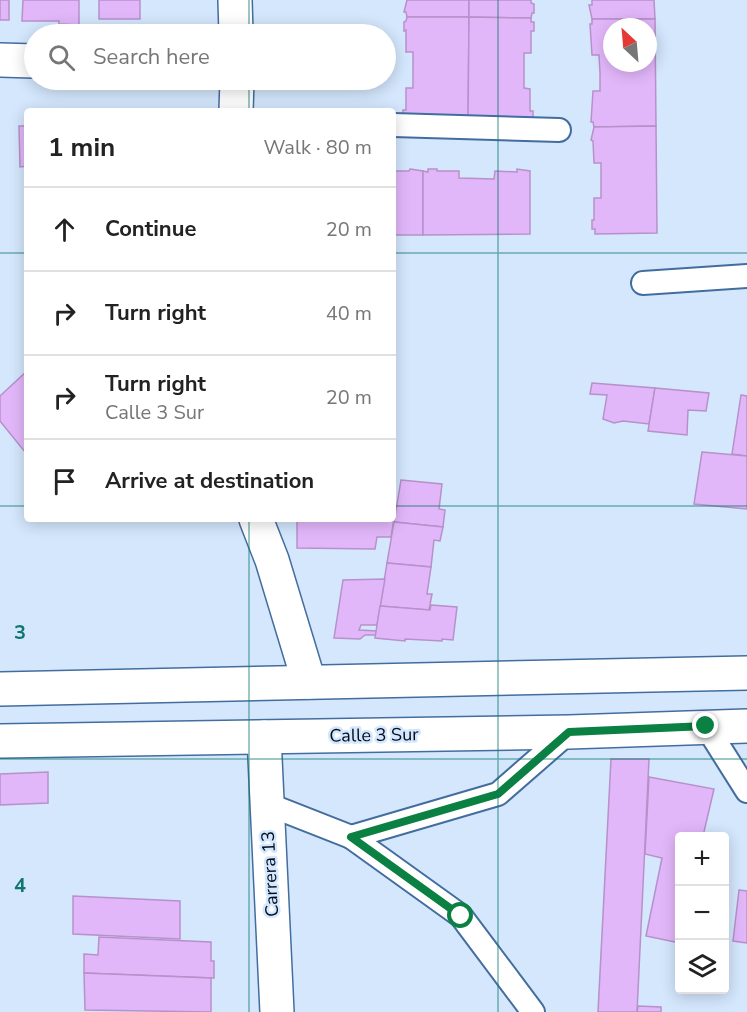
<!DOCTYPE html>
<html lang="en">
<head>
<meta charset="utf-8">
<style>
	body { margin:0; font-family:"Nunito Sans",sans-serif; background:#f2f2f2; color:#222 }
	.controls { position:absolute; right:18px; bottom:18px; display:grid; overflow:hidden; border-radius:6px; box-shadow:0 3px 15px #0003 }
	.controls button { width:54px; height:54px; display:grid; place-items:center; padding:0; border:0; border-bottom:2px solid #e0e0e0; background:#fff; color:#222; font:30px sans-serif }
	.compass { position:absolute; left:603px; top:18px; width:54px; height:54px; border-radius:50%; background:#fff; box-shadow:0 3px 15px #0003; rotate:334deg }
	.stop { position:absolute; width:18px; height:18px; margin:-14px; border:4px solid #0b8043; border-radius:50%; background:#fff }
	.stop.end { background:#0b8043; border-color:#fff; box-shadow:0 2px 6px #0008 }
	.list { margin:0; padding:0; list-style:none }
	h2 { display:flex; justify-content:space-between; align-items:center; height:78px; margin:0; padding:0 24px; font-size:26px }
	h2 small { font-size:20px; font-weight:400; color:#767676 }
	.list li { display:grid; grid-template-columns:39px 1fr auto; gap:18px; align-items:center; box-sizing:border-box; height:84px; padding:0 24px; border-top:2px solid #e0e0e0 }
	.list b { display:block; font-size:22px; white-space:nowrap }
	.list p { margin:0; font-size:20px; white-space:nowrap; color:#767676 }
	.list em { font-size:20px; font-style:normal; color:#767676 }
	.icon { flex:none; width:33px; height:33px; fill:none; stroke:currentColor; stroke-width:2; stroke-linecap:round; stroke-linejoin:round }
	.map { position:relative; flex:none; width:747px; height:1012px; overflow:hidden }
	.search { position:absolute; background:#fff; box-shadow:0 3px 15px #0003; left:24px; top:24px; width:372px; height:66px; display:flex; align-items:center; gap:15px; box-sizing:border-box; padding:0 21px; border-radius:33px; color:#767676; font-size:22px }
	.panel { position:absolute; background:#fff; box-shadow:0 3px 15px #0003; left:24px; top:108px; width:372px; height:414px; border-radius:6px }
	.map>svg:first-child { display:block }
	.building { fill:#e2b7fa; stroke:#b691ca; stroke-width:1.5; fill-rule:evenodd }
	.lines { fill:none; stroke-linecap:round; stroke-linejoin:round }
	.service-casing { stroke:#436d9e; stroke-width:26 }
	.minor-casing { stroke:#436d9e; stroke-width:36 }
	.tertiary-casing { stroke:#436d9e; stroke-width:36 }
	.service { stroke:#fff; stroke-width:22 }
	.minor { stroke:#fff; stroke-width:33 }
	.tertiary { stroke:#fff; stroke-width:33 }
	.route { stroke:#0b8043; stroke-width:8 }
	.grid { fill:none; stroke:#0f766e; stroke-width:1.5; stroke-opacity:0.55 }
	.labels { text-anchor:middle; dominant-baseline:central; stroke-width:5; stroke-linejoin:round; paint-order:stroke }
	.street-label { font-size:18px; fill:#010c1f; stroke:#d4e7fd }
	.grid-label { font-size:20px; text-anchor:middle; font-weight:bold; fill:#0f766e; stroke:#d4e7fd; stroke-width:5; stroke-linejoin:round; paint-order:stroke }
</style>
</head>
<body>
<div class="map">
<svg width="747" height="1012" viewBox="0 0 747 1012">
	<rect width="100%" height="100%" fill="#d4e7fd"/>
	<!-- building -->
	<g class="building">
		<rect x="0" y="0" width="9" height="20"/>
		<path d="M23,0H79V25L59,24V21H22Z"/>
		<rect x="99" y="0" width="41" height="19"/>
		<path d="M407,0H469V17H407L406,12H404Z"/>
		<path d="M469,0H531V3L534,4V13H532L531,18L469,17Z"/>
		<path d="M592,0H654L655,19H592L589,5H592Z"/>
		<path d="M407,17H469L468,124L403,119V110H406V88H413V52H406V30L404,31V22L406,21Z"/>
		<path d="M469,17L531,18V22H534V31H531V53H524V88L530,89V111H533V120L468,124Z"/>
		<path d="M592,19H655L656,126L594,127L593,122H591L593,91H600V73L599,55H592L590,24H592ZM612,27H648V63H612Z"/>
		<path d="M19,126H27V166L20,167Z"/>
		<path d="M656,126L657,233L595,234V229H592V220H594V198H601V163H594L593,141L591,140L594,127Z"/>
		<path d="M410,169L423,171V235H393V171H409Z"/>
		<path d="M428,169H437V171H459V178L494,179L495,171L517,172V169L530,171V234L423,235V171L428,172Z"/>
		<path d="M27,371V450L25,452L0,421V396Z"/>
		<path d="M592,383L655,388L649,424L623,421L614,423L603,419L607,395L590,394Z"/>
		<path d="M655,388L709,393L706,411L688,410L687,435L648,431Z"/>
		<path d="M741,395L747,396V456L732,454Z"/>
		<path d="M393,413H394L393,474Z"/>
		<path d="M702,452L747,456V509L694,504Z"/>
		<path d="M401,480L442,484L439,509L445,510L443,527L394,522Z"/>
		<path d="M394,518L391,537H377L375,549L297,548V519Z"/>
		<path d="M394,522L443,527L440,541L434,540L431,567L387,563Z"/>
		<path d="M387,563L431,567L427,594H432L429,610L380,606Z"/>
		<path d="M385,579L377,625H361L359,630L377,631L376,635H365L360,639L334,638L343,580Z"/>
		<path d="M431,605L457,607L453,640L442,639V641L405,639V641L375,638L380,606L430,610Z"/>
		<path d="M611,759H649L637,1012H598Z"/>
		<path d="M48,772V803L0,805V774Z"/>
		<path d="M649,777L714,789L703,836H680V943L646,936L662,858L645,854Z"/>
		<path d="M739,890L747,891V943L733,941Z"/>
		<path d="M73,896L180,901V939L73,934Z"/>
		<path d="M99,937L211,942V961H214V978L84,973V954L98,955Z"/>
		<path d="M84,973L211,978V1012L85,1010Z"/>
		<path d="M638,1006L661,1007V1012H637Z"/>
	</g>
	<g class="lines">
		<defs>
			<g id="service">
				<path d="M393,125L559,130"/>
				<path d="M643,283L747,276"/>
				<path d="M706,726L747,791"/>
				<path d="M267,804L351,837L461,916L533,1012"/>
				<path d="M351,837L498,794L569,732"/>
			</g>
			<g id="minor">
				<path d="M235,0L236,34"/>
				<path d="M0,60L34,61"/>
				<path d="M236,111L237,80"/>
				<path d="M256,519L272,560L309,682"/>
				<path d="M264,737L277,1012"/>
			</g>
			<g id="tertiary">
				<path d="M0,689L747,673"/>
				<path d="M0,741L569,732L747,726"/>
			</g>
		</defs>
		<!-- service casing -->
		<use href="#service" class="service-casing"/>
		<!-- minor casing -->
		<use href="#minor" class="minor-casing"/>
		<!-- tertiary casing -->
		<use href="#tertiary" class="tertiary-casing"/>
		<!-- service -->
		<use href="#service" class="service"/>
		<!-- minor -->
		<use href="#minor" class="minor"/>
		<!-- tertiary -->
		<use href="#tertiary" class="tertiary"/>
	</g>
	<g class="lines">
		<!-- route -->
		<path class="route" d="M461,916L351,837L498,794L569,732L706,726"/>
	</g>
	<!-- grid -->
	<path class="grid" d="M249,0V34M498,0V1012M249,80V111M0,253H27M393,253H747M0,506H27M393,506H747M249,519V1012M0,759H747"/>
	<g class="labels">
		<!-- street labels -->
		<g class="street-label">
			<text transform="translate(374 735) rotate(-1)">Calle 3 Sur</text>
			<text transform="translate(270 874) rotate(-93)">Carrera 13</text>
		</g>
	</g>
	<g class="grid-label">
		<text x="20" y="639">3</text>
		<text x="20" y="892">4</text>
	</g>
</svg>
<div class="controls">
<button>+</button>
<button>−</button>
<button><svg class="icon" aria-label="layers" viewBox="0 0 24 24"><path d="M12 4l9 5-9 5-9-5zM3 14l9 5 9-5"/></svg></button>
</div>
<svg class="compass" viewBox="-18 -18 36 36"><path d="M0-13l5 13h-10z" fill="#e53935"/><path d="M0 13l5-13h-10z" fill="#767676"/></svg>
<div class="stop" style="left:461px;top:916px"></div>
<div class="stop end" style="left:706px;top:726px"></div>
<div class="search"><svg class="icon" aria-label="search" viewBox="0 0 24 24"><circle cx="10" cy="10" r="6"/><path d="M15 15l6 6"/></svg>Search here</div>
<section class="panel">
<h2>1 min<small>Walk · 80 m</small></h2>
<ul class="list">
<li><svg class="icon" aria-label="ahead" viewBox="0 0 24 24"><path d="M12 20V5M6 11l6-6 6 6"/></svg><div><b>Continue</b></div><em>20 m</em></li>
<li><svg class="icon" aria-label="right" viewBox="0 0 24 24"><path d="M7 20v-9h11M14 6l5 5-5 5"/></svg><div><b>Turn right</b></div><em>40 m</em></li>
<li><svg class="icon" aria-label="right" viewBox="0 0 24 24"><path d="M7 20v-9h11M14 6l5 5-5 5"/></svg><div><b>Turn right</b><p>Calle 3 Sur</p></div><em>20 m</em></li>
<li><svg class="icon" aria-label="arrive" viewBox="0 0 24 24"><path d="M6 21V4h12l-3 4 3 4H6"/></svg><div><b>Arrive at destination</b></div></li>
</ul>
</section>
</div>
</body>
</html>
